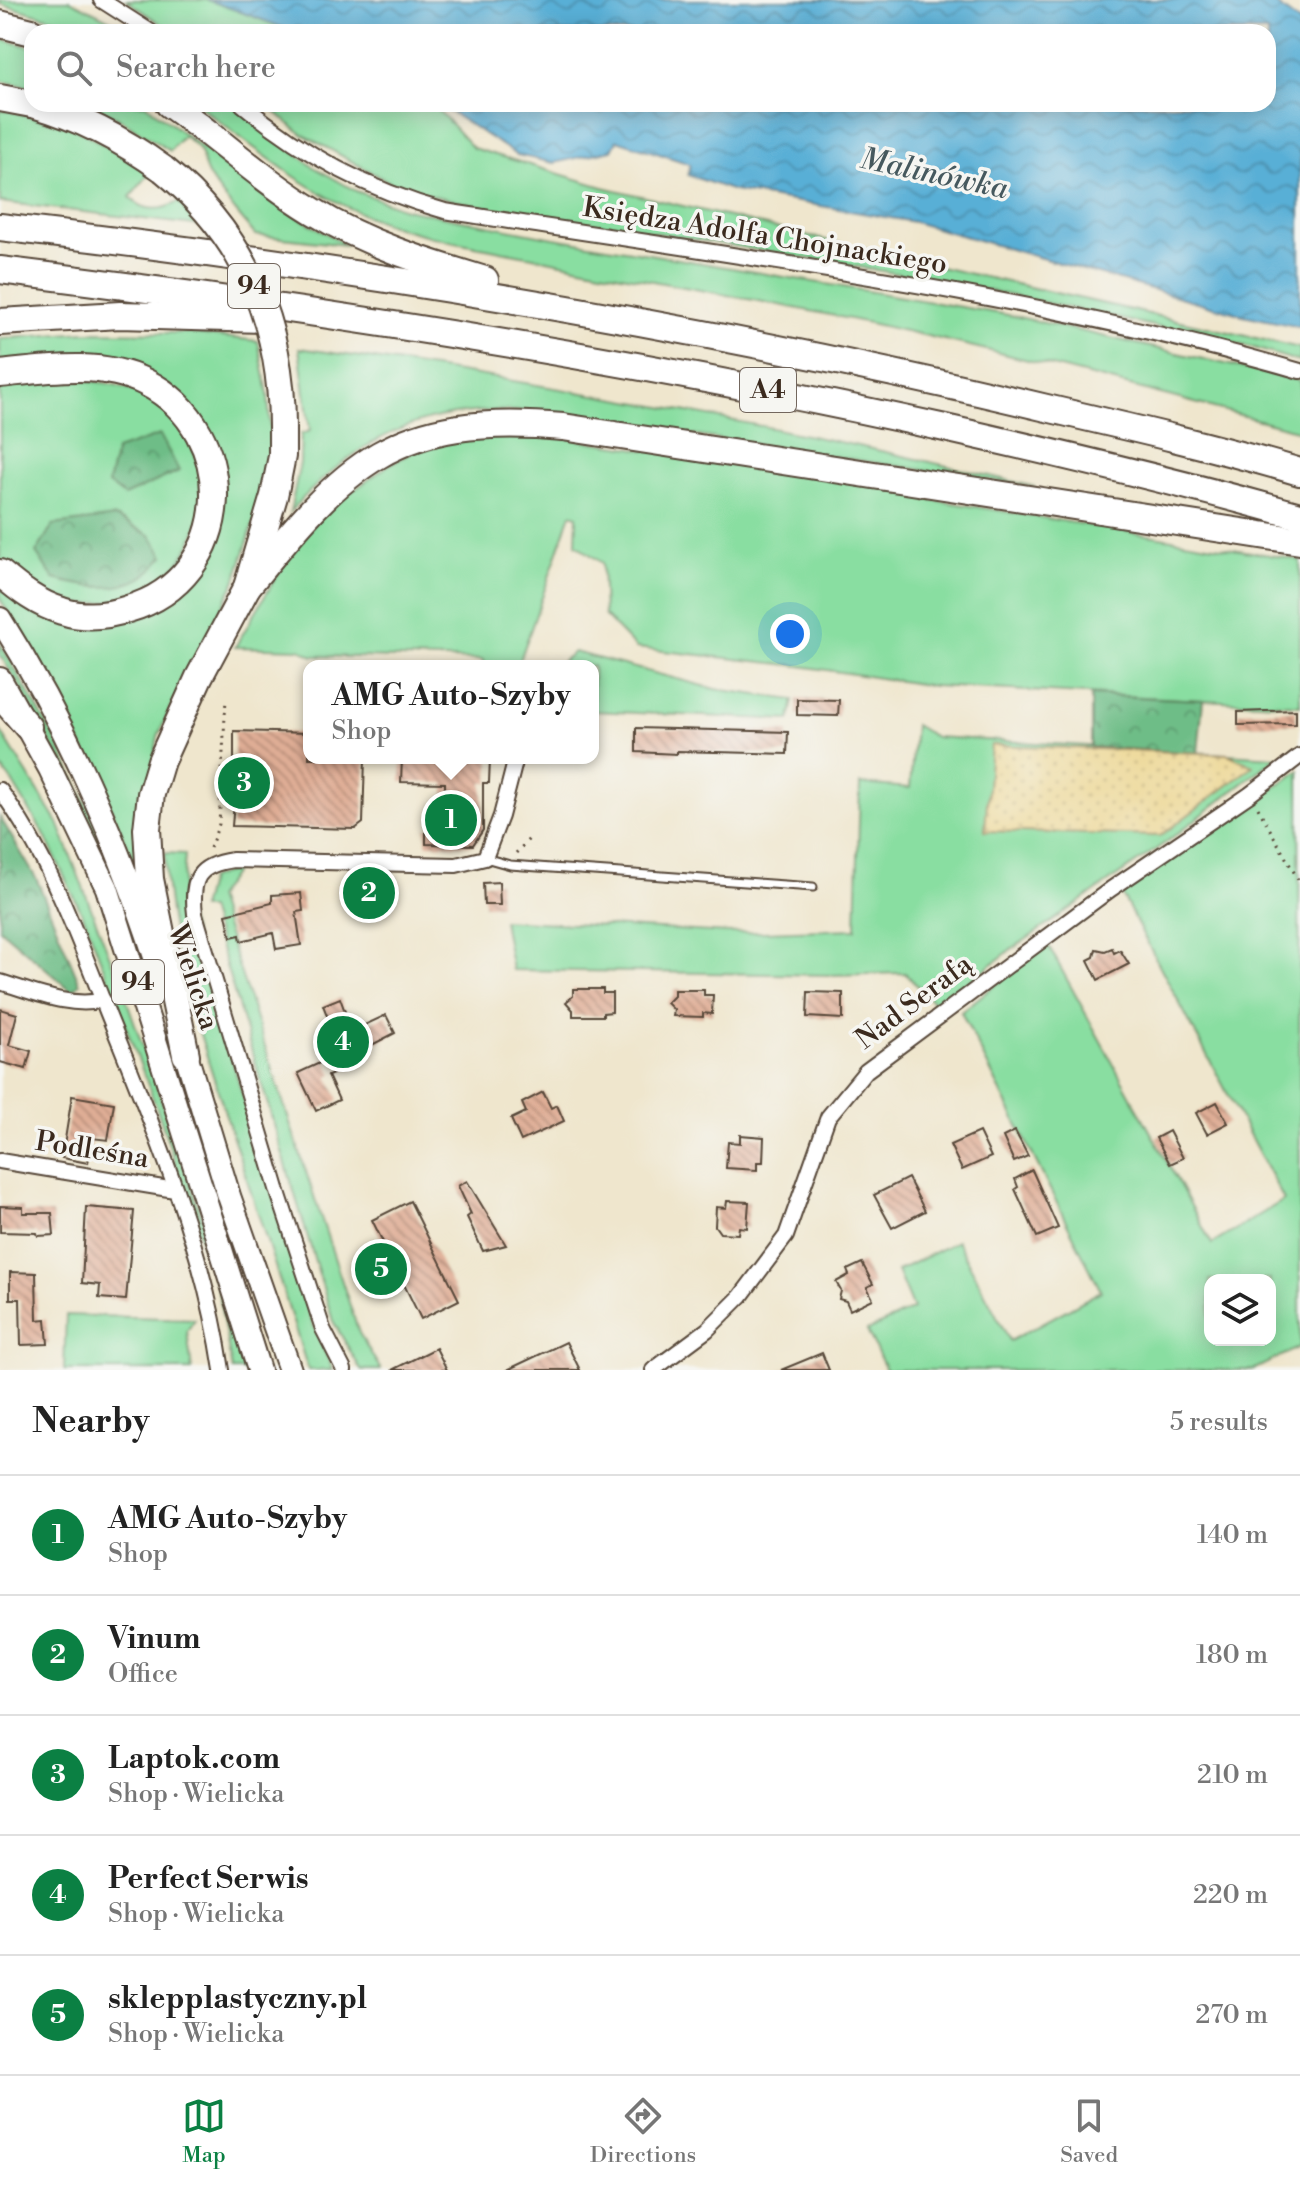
<!DOCTYPE html>
<html lang="en">
<head>
<meta charset="utf-8">
<style>
	body { margin:0; font-family:"Libre Bodoni",serif; background:#f2f2f2; color:#222 }
	.controls { position:absolute; right:24px; bottom:24px; display:grid; overflow:hidden; border-radius:16px; box-shadow:0 4px 20px #0003 }
	.controls button { width:72px; height:72px; display:grid; place-items:center; padding:0; border:0; border-bottom:2px solid #e0e0e0; background:#fff; color:#222; font:40px sans-serif }
	.you { position:absolute; left:790px; top:634px; width:28px; height:28px; margin:-20px; border:6px solid #fff; border-radius:50%; background:#1a73e8; box-shadow:0 0 0 12px #1a73e833 }
	.badge { display:grid; place-items:center; width:52px; height:52px; border-radius:50%; background:#0b8043; color:#fff; font-size:26px; font-weight:700 }
	.pin { position:absolute; translate:-50% -50%; border:4px solid #fff; box-shadow:0 2px 8px #0006 }
	.popup { position:absolute; left:303px; top:660px; width:296px; height:104px; box-sizing:border-box; display:grid; place-content:center; border-radius:16px; background:#fff; filter:drop-shadow(0 2px 6px #0005); font-size:26px; white-space:nowrap; color:#767676 }
	.popup b { font-size:30px; color:#222 }
	.popup::after { content:''; position:absolute; left:50%; top:100%; margin-left:-16px; border:16px solid transparent; border-top-color:#fff }
	.list { margin:0; padding:0; list-style:none }
	h2 { display:flex; justify-content:space-between; align-items:center; height:104px; margin:0; padding:0 32px; font-size:34px }
	h2 small { font-size:26px; font-weight:400; color:#767676 }
	.list li { display:grid; grid-template-columns:52px 1fr auto; gap:24px; align-items:center; box-sizing:border-box; height:120px; padding:0 32px; border-top:2px solid #e0e0e0 }
	.list b { display:block; font-size:30px; white-space:nowrap }
	.list p { margin:0; font-size:26px; white-space:nowrap; color:#767676 }
	.list em { font-size:26px; font-style:normal; color:#767676 }
	.icon { flex:none; width:44px; height:44px; fill:none; stroke:currentColor; stroke-width:2; stroke-linecap:round; stroke-linejoin:round }
	.map { position:relative; flex:none; width:1300px; height:1370px; overflow:hidden }
	.search { position:absolute; background:#fff; box-shadow:0 4px 20px #0003; left:24px; right:24px; top:24px; height:88px; display:flex; align-items:center; gap:20px; box-sizing:border-box; padding:0 28px; border-radius:24px; color:#767676; font-size:30px }
	.sheet { height:704px; background:#fff }
	nav { display:flex; justify-content:space-around; align-items:center; box-sizing:border-box; height:112px; border-top:2px solid #e0e0e0; background:#fff; font-size:22px; color:#767676 }
	nav a { display:grid; justify-items:center; gap:4px }
	nav .on { color:#0b8043 }
	.map>svg:first-child { display:block }
	.grass { fill:#89dea1; stroke:#628460; stroke-width:2; fill-rule:evenodd }
	.forest { fill:url(#forest-crowns); stroke:#547452; stroke-width:2 }
	.sand { fill:url(#sand-dots); stroke:#94825e; stroke-width:2 }
	.water { fill:url(#water-waves); stroke:#4a6c7a; stroke-width:2 }
	.building { fill:url(#building-back-hatch) }
	.lines { fill:none; stroke-linecap:round; stroke-linejoin:round }
	.lane-casing { stroke:#564638; stroke-width:11 }
	.street-casing { stroke:#564638; stroke-width:18 }
	.primary-casing { stroke:#564638; stroke-width:26 }
	.highway-casing { stroke:#564638; stroke-width:30 }
	.path { stroke:#564638; stroke-width:3; stroke-dasharray:2 6; stroke-linecap:butt }
	.lane { stroke:#fff; stroke-width:7 }
	.street { stroke:#fff; stroke-width:14 }
	.primary { stroke:#fff; stroke-width:22 }
	.highway { stroke:#fff; stroke-width:26 }
	.highway-bridge-casing { stroke:#564638; stroke-width:30; stroke-linecap:butt }
	.highway-bridge { stroke:#fff; stroke-width:26 }
	.labels { text-anchor:middle; dominant-baseline:central; stroke-width:7; stroke-linejoin:round; paint-order:stroke }
	.shield { fill:#f6f6f2; stroke:#73675e; stroke-width:2 }
	.shield-label { font-size:26px; font-weight:bold; fill:#3b2a1e }
	.street-label { font-size:28px; fill:#3b2a1e; stroke:#f6f6f2 }
	.water-label { font-size:30px; font-style:italic; fill:#46595e; stroke:#f6f6f2 }
</style>
</head>
<body>
<div class="map">
<svg width="1300" height="1370" viewBox="0 0 1300 1370">
	<defs>
		<pattern id="forest-crowns" width="20" height="18" patternUnits="userSpaceOnUse" patternTransform="scale(2)"><rect width="20" height="18" fill="#6ebd87"/><path d="M2 6a3 3 0 1 1 6 0M12 15a3 3 0 1 1 6 0" fill="none" stroke="#5c9a6e"/></pattern>
		<pattern id="sand-dots" width="8" height="8" patternUnits="userSpaceOnUse" patternTransform="scale(2)"><rect width="8" height="8" fill="#eeda9e"/><path d="M2 2h.1M6 6h.1" fill="none" stroke="#cdbb88" stroke-width="1.8" stroke-linecap="round"/></pattern>
		<pattern id="water-waves" width="16" height="10" patternUnits="userSpaceOnUse" patternTransform="scale(2)"><rect width="16" height="10" fill="#59afd6"/><path d="M0 5q4-4 8 0t8 0" fill="none" stroke="#4b8fad"/></pattern>
		<pattern id="building-back-hatch" width="6" height="6" patternUnits="userSpaceOnUse" patternTransform="scale(2)"><rect width="6" height="6" fill="#dfad95"/><path d="M-1 5l2 2M0 0l6 6M5-1l2 2" fill="none" stroke="#b68d79"/></pattern>
	</defs>
	<rect width="100%" height="100%" fill="#f6f6f2"/>
	<filter id="ink" filterUnits="userSpaceOnUse"><feTurbulence type="fractalNoise" baseFrequency=".0125" numOctaves="2"/><feDisplacementMap in="SourceGraphic" scale="16" xChannelSelector="R" yChannelSelector="G"/><feConvolveMatrix kernelMatrix="1 2 1 2 8 2 1 2 1" color-interpolation-filters="sRGB"/></filter>
	<filter id="wash" filterUnits="userSpaceOnUse"><feTurbulence type="fractalNoise" baseFrequency=".006" numOctaves="4" result="noise"/><feDisplacementMap in="SourceGraphic" scale="32" xChannelSelector="R" yChannelSelector="G"/><feGaussianBlur stdDeviation="1.8" result="paint"/><feColorMatrix in="noise" values="0 0 0 0 0 0 0 0 0 0 0 0 0 0 0 0 0 1.4 0 .05"/><feComposite in="paint" operator="in"/></filter>
	<g filter="url(#wash)">
		<rect width="100%" height="100%" fill="#efe6cd"/>
		<!-- grass -->
		<g class="grass">
			<path d="M0,0H70L134,32H87L55,19L0,4Z"/>
			<path d="M126,0H208L295,32H173Z"/>
			<path d="M0,39L32,47V87L0,81Z"/>
			<path d="M88,104H145L281,207L346,245L255,235C241,217 222,197 210,178C198,159 208,152 183,136L170,151L120,119Z"/>
			<path d="M197,104H235L312,166L356,191L405,209L554,238L1014,316L1300,381V431C1162,394 1023,357 883,326C767,301 649,282 533,257C478,246 420,238 369,217C306,191 250,145 197,104Z"/>
			<path d="M265,104H429L443,115L473,148L603,187L918,262L1300,348V362L1251,347L953,283L621,227L505,212L400,188L302,134Z"/>
			<path d="M0,109L71,126L151,172L130,197C144,213 163,211 180,201L202,226L0,202Z"/>
			<path d="M85,332L186,333L258,341L268,394L272,464L235,582L176,696L158,736L137,864H134C98,772 53,683 0,599V588L116,624L222,520L169,386L0,364V339Z"/>
			<path d="M299,348C546,383 793,427 1035,487L560,415C444,399 368,425 290,512L300,463L301,434L310,431Z"/>
			<path d="M60,379C86,381 114,381 138,393C238,440 216,591 104,602C97,603 88,605 80,604C48,599 25,579 0,561V383Z"/>
			<path d="M546,435L914,491L916,497L1300,560V705L933,686L800,666L636,648L604,615L602,563L576,544L577,516L571,514L518,666H483V660L313,656L300,649L235,647L292,550L330,502L357,488L390,464L424,446L460,436Z"/>
			<path d="M0,643L54,737L88,807L134,929L132,930C96,834 56,741 0,655Z"/>
			<path d="M574,652L715,689L794,700L790,720L593,711V666H556Z"/>
			<path d="M915,725L935,737L1277,757L1165,843L1008,952L937,1006L905,973L831,975L512,970L503,920L729,933L856,929L860,784L910,788Z"/>
			<path d="M0,730L58,823L127,1001L234,1310L247,1370H232L218,1291L157,1109L87,924L44,834L13,783L0,766Z"/>
			<path d="M1299,771L1300,1347L1253,1370H886L867,1331L913,1309L897,1271L957,1241L1010,1341L1101,1291L961,1012L1047,943L1212,1244L1284,1200L1121,893ZM1210,1280H1270V1340H1210Z"/>
			<path d="M165,853L185,854L182,897L313,1325L333,1370H308C279,1276 248,1184 218,1091C193,1013 166,934 165,853Z"/>
			<path d="M236,869L216,898L359,1333L381,1370H361L333,1321L209,909H201L209,879Z"/>
			<path d="M66,1315L195,1319L187,1331L192,1370H64Z"/>
		</g>
		<!-- forest -->
		<g class="forest">
			<path d="M160,435L179,471L124,496L108,484L116,450Z"/>
			<path d="M115,517L150,535L164,556C157,563 149,573 141,578C115,593 80,586 54,579L36,553L53,525Z"/>
			<path d="M1091,695L1203,700L1198,753L1091,747Z"/>
			<path d="M0,817L37,880L80,984L72,991L0,929Z"/>
		</g>
		<!-- sand -->
		<path class="sand" d="M991,745L1228,754L1253,766L1160,836L985,831Z"/>
		<!-- water -->
		<path class="water" d="M208,0H1270L1300,23V327L1243,315L914,222L734,191L688,175L690,164L617,140L612,150L554,163L517,155L438,104H1268V32H295Z"/>
		<g id="blocks">
			<!-- building -->
			<g class="building">
				<path d="M797,699L839,700L838,716L797,715Z"/>
				<path d="M1296,710V724L1238,725V712Z"/>
				<path d="M636,728L788,732L787,754L677,751V754L636,752Z"/>
				<path d="M234,731L309,733V758H365L363,823L355,829L232,826L237,767H234Z"/>
				<path d="M402,758H490L489,783H483V830L473,845L426,844V828L445,829V783L401,782Z"/>
				<rect x="360" y="880" width="17" height="26"/>
				<path d="M499,882L500,905H484L483,883Z"/>
				<path d="M301,893L303,911L296,912L301,945L276,949L273,933L241,941L240,935L231,937L226,914L272,903V895Z"/>
				<path d="M1112,948L1114,953L1120,950L1129,964L1098,980L1088,960L1094,957L1096,949L1105,951Z"/>
				<path d="M573,989H603V993H612V1012L603,1013V1016H573V1010L566,1002L573,996Z"/>
				<path d="M674,990H704V995H713L712,1014L703,1013V1017L673,1016L674,1010L667,1003L674,996Z"/>
				<path d="M808,992L843,993V1019L807,1017Z"/>
				<path d="M340,998L352,1031L386,1015L395,1033L370,1046L368,1043L342,1054L323,1005Z"/>
				<path d="M0,1009L17,1014L9,1045L31,1051L26,1069L0,1062Z"/>
				<path d="M326,1060L333,1074L328,1076L339,1100L316,1111L298,1073Z"/>
				<path d="M543,1092L551,1108L557,1105L564,1121L521,1141L511,1119L526,1112L522,1103Z"/>
				<path d="M72,1096L114,1103L108,1140L92,1138L88,1163L62,1158Z"/>
				<path d="M1217,1102L1228,1123L1207,1134L1196,1113Z"/>
				<path d="M1015,1131L1028,1156L1014,1162L1003,1137Z"/>
				<path d="M1169,1131L1183,1158L1170,1164L1156,1138Z"/>
				<path d="M979,1132L991,1157L962,1170L950,1145Z"/>
				<path d="M740,1135L764,1137L763,1162H757V1170L726,1168L728,1142L740,1143Z"/>
				<path d="M1032,1170L1058,1228L1037,1237L1015,1189L1018,1187L1015,1179Z"/>
				<path d="M908,1178L925,1211L892,1228L874,1195Z"/>
				<path d="M467,1181L506,1245L483,1251L467,1217L471,1214L458,1186Z"/>
				<path d="M410,1201L459,1300L421,1319L372,1220Z"/>
				<path d="M727,1201L749,1202L747,1228L739,1227L738,1234L720,1233L715,1226L716,1207L726,1208Z"/>
				<path d="M0,1206L23,1207V1213H52L54,1235L38,1236L37,1233L0,1232Z"/>
				<path d="M86,1207L134,1211L126,1300L99,1298L100,1285L82,1283Z"/>
				<path d="M862,1263L873,1284L867,1287L873,1299L850,1310L846,1301L839,1299L841,1291L836,1282L849,1275L847,1270Z"/>
				<path d="M10,1272L36,1273L37,1320L46,1319L48,1344L21,1345L20,1299H10Z"/>
				<path d="M566,1342L580,1370H507Z"/>
				<path d="M436,1348L447,1370H392Z"/>
				<path d="M822,1353L829,1370H781Z"/>
			</g>
		</g>
	</g>
	<g filter="url(#ink)">
		<use href="#blocks" fill-opacity="0" stroke="#564638" stroke-width="2"/>
		<g class="lines">
			<defs>
				<path id="lane" d="M485,858L510,865L813,887"/>
				<g id="street">
					<path d="M101,0L151,32"/>
					<path d="M242,104C304,155 368,190 445,211C730,256 1023,291 1300,371"/>
					<path d="M0,790C51,860 78,939 110,1019C156,1133 204,1248 222,1370"/>
					<path d="M0,982C31,991 71,1009 103,1000"/>
					<path d="M0,1161L175,1190"/>
					<path d="M344,1370L323,1329L278,1192L195,914C191,879 197,865 233,860L456,865L485,858L501,816L516,758"/>
					<path d="M653,1370L707,1330L741,1296L786,1236L828,1117L866,1071L1111,889L1249,795L1300,756"/>
				</g>
				<g id="primary">
					<path d="M0,619C68,727 118,842 157,963"/>
					<path d="M0,679L50,769L107,888L259,1370"/>
					<path d="M182,1041L229,1196L290,1370"/>
				</g>
				<g id="highway">
					<path d="M0,24L32,32"/>
					<path d="M0,98L32,104"/>
					<path d="M33,104C82,118 122,139 163,169"/>
					<path d="M169,104C218,138 262,180 313,211C366,244 425,262 485,280"/>
					<path d="M0,227C355,268 707,326 1055,410C1137,429 1219,448 1300,472"/>
					<path d="M0,270C318,309 632,359 945,428C1064,455 1183,483 1300,516"/>
					<path d="M0,322L120,315L263,319"/>
					<path d="M0,374C47,369 101,360 145,382C243,431 236,578 128,609C107,616 83,618 62,611C38,604 19,589 0,573"/>
					<path d="M247,587C346,463 395,412 563,427L1300,541"/>
					<path d="M0,695L28,727"/>
					<path d="M186,1055L150,879L147,829L151,794L161,761L199,677L247,587L274,496L282,456V431"/>
				</g>
			</defs>
			<!-- lane casing -->
			<use href="#lane" class="lane-casing"/>
			<!-- street casing -->
			<use href="#street" class="street-casing"/>
			<!-- primary casing -->
			<use href="#primary" class="primary-casing"/>
			<!-- highway casing -->
			<use href="#highway" class="highway-casing"/>
			<!-- path -->
			<g class="path">
				<path d="M1258,808L1300,883"/>
				<path d="M210,848L219,824L226,698"/>
				<path d="M516,853L529,839"/>
			</g>
			<!-- lane -->
			<use href="#lane" class="lane"/>
			<!-- street -->
			<use href="#street" class="street"/>
			<!-- primary -->
			<use href="#primary" class="primary"/>
			<!-- highway -->
			<use href="#highway" class="highway"/>
			<defs>
				<path id="highway-bridge" d="M163,169C246,236 283,326 282,431"/>
			</defs>
			<!-- highway-bridge casing -->
			<use href="#highway-bridge" class="highway-bridge-casing"/>
			<!-- highway-bridge -->
			<use href="#highway-bridge" class="highway-bridge"/>
		</g>
	</g>
	<g class="labels">
		<!-- shield labels -->
		<g class="shield">
			<rect x="228" y="264" width="52" height="44" rx="6"/>
			<rect x="740" y="368" width="56" height="44" rx="6"/>
			<rect x="112" y="960" width="52" height="44" rx="6"/>
		</g>
		<g class="shield-label">
			<text x="254" y="286">94</text>
			<text x="768" y="390">A4</text>
			<text x="138" y="982">94</text>
		</g>
		<!-- street labels -->
		<g class="street-label">
			<text transform="translate(765 236) rotate(9)">Księdza Adolfa Chojnackiego</text>
			<text transform="translate(193 977) rotate(72)">Wielicka</text>
			<text transform="translate(914 1002) rotate(-37)">Nad Serafą</text>
			<text transform="translate(92 1150) rotate(9)">Podleśna</text>
		</g>
		<!-- water labels -->
		<g class="water-label">
			<text transform="translate(934 174) rotate(12)">Malinówka</text>
		</g>
	</g>
</svg>
<div class="controls">
<button><svg class="icon" aria-label="layers" viewBox="0 0 24 24"><path d="M12 4l9 5-9 5-9-5zM3 14l9 5 9-5"/></svg></button>
</div>
<div class="you"></div>
<div class="pin badge" style="left:451px;top:820px">1</div>
<div class="popup"><b>AMG Auto-Szyby</b>Shop</div>
<div class="pin badge" style="left:369px;top:893px">2</div>
<div class="pin badge" style="left:244px;top:783px">3</div>
<div class="pin badge" style="left:343px;top:1042px">4</div>
<div class="pin badge" style="left:381px;top:1269px">5</div>
<div class="search"><svg class="icon" aria-label="search" viewBox="0 0 24 24"><circle cx="10" cy="10" r="6"/><path d="M15 15l6 6"/></svg>Search here</div>
</div>
<section class="sheet">
<h2>Nearby<small>5 results</small></h2>
<ul class="list">
<li><span class="badge">1</span><div><b>AMG Auto-Szyby</b><p>Shop</p></div><em>140 m</em></li>
<li><span class="badge">2</span><div><b>Vinum</b><p>Office</p></div><em>180 m</em></li>
<li><span class="badge">3</span><div><b>Laptok.com</b><p>Shop · Wielicka</p></div><em>210 m</em></li>
<li><span class="badge">4</span><div><b>Perfect Serwis</b><p>Shop · Wielicka</p></div><em>220 m</em></li>
<li><span class="badge">5</span><div><b>sklepplastyczny.pl</b><p>Shop · Wielicka</p></div><em>270 m</em></li>
</ul>
</section>
<nav>
<a class="on"><svg class="icon" aria-label="map" viewBox="0 0 24 24"><path d="M3 6l6-2 6 2 6-2v14l-6 2-6-2-6 2zM9 4v14M15 6v14"/></svg>Map</a>
<a><svg class="icon" aria-label="directions" viewBox="0 0 24 24"><path d="M12 3l9 9-9 9-9-9zM9 14v-3h6M13 9l2 2-2 2"/></svg>Directions</a>
<a><svg class="icon" aria-label="saved" viewBox="0 0 24 24"><path d="M7 4h10v16l-5-4-5 4z"/></svg>Saved</a>
</nav>
</body>
</html>
